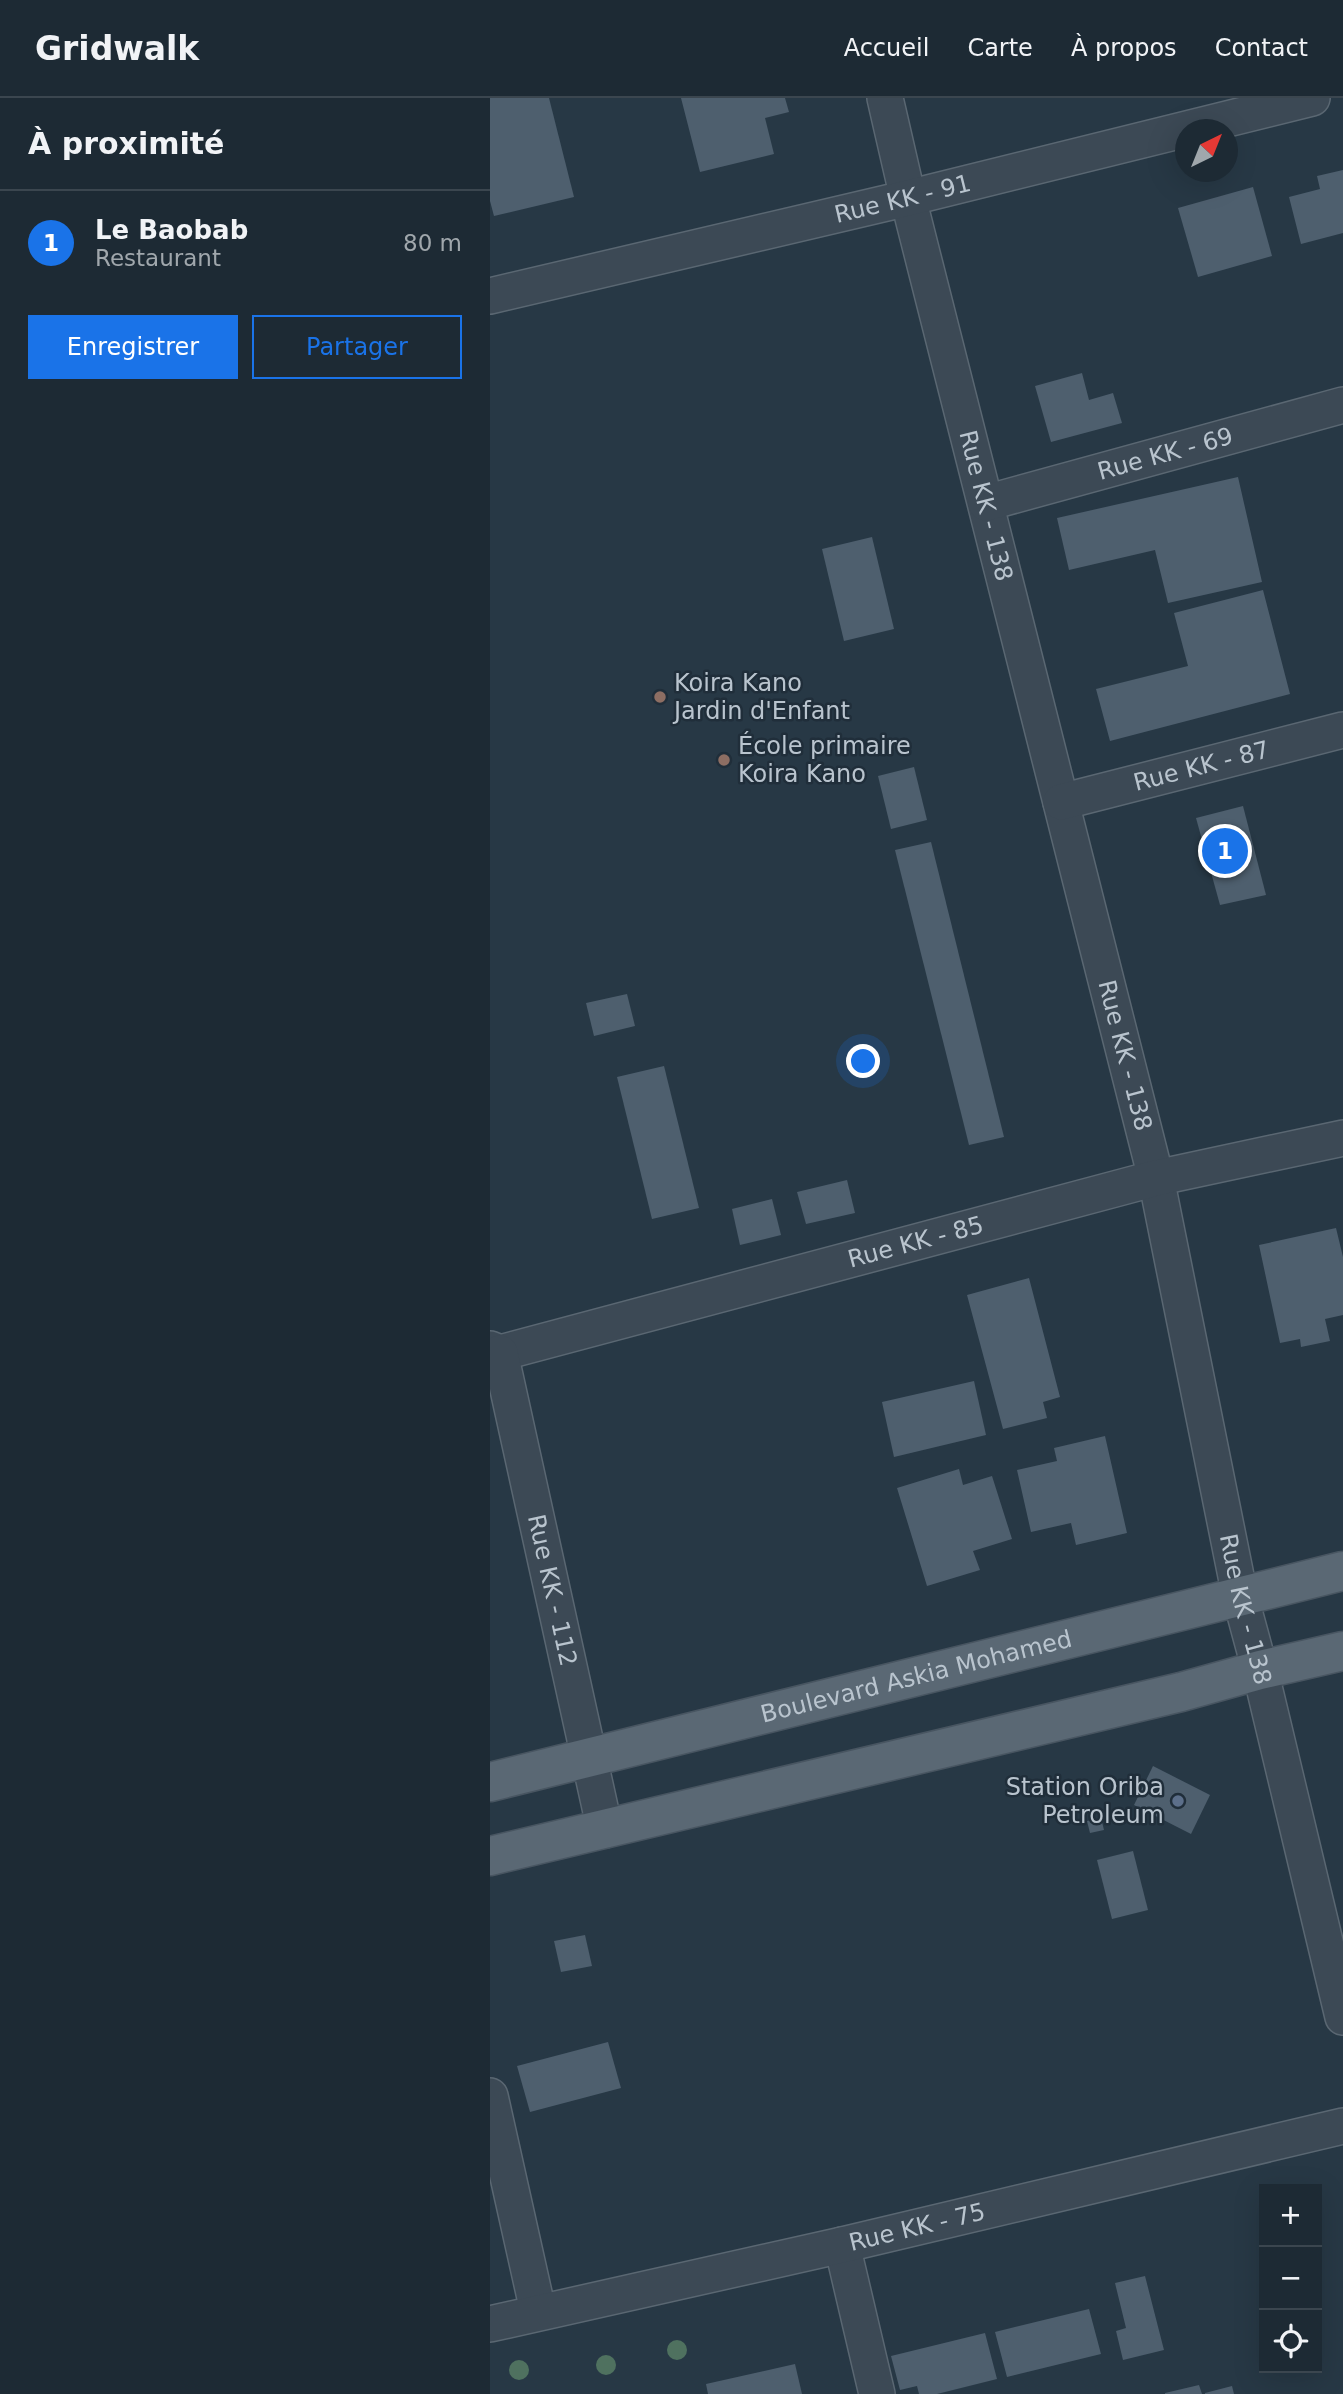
<!DOCTYPE html>
<html lang="fr">
<head>
<meta charset="utf-8">
<style>
	body { margin:0; font-family:"DejaVu Sans",sans-serif; background:#2a3640; color:#f1f3f6 }
	.controls { position:absolute; right:21px; bottom:21px; display:grid; overflow:hidden; border-radius:0px; box-shadow:0 7px 28px #0002 }
	.controls button { width:63px; height:63px; display:grid; place-items:center; padding:0; border:0; border-bottom:2px solid #3b464f; background:#1d2a34; color:#f1f3f6; font:35px sans-serif }
	.compass { position:absolute; left:685px; top:21px; width:63px; height:63px; border-radius:50%; background:#1d2a34; box-shadow:0 7px 28px #0002; rotate:43deg }
	.you { position:absolute; left:374px; top:964px; width:24px; height:24px; margin:-18px; border:5px solid #fff; border-radius:50%; background:#1a73e8; box-shadow:0 0 0 10px #1a73e833 }
	.badge { display:grid; place-items:center; width:46px; height:46px; border-radius:50%; background:#1a73e8; color:#fff; font-size:23px; font-weight:700 }
	.pin { position:absolute; translate:-50% -50%; border:4px solid #fff; box-shadow:0 2px 7px #0006 }
	.list { margin:0; padding:0; list-style:none }
	h2 { display:flex; justify-content:space-between; align-items:center; height:91px; margin:0; padding:0 28px; font-size:30px }
	h2 small { font-size:23px; font-weight:400; color:#a0a7ac }
	.list li { display:grid; grid-template-columns:46px 1fr auto; gap:21px; align-items:center; box-sizing:border-box; height:105px; padding:0 28px; border-top:2px solid #3b464f }
	.list b { display:block; font-size:26px; white-space:nowrap }
	.list p { margin:0; font-size:23px; white-space:nowrap; color:#a0a7ac }
	.list em { font-size:23px; font-style:normal; color:#a0a7ac }
	.actions { display:flex; gap:14px; padding:21px 28px }
	.actions a { flex:1; padding:16px 0; border:2px solid #1a73e8; border-radius:0px; text-align:center; font-size:24px; color:#1a73e8 }
	.actions .main { background:#1a73e8; color:#fff }
	.icon { flex:none; width:38px; height:38px; fill:none; stroke:currentColor; stroke-width:2; stroke-linecap:round; stroke-linejoin:round }
	.map { position:relative; flex:none; width:853px; height:2296px; overflow:hidden }
	header { display:flex; align-items:center; gap:42px; box-sizing:border-box; height:98px; padding:0 35px; background:#1d2a34; border-bottom:2px solid #3b464f }
	header strong { font-size:33px }
	nav { display:flex; gap:38px; margin-inline-start:auto; font-size:24px }
	main { display:flex }
	aside { flex:1; background:#1d2a34 }
	.map>svg:first-child { display:block }
	.building { fill:#4e5f6e }
	.lines { fill:none; stroke-linecap:round; stroke-linejoin:round }
	.minor-casing { stroke:#5a6772; stroke-width:38 }
	.primary-casing { stroke:#485561; stroke-width:41 }
	.minor { stroke:#3c4955; stroke-width:35 }
	.primary { stroke:#5a6874; stroke-width:38 }
	.tree { fill:#4f715f }
	.education-dot { fill:#8d6e63; stroke:#202e3a; stroke-width:2.5 }
	.service-dot { fill:#5c6f8a; stroke:#202e3a; stroke-width:2.5 }
	.labels { text-anchor:middle; dominant-baseline:central; stroke-width:5; stroke-linejoin:round; paint-order:stroke }
	.street-label { font-size:24px; fill:#b9c4ce; stroke:#202e3a }
	.poi-label { font-size:24px; fill:#b9c4ce; stroke:#202e3a; text-anchor:start }
</style>
</head>
<body>
<header>
<strong>Gridwalk</strong>
<nav><a>Accueil</a><a>Carte</a><a>À propos</a><a>Contact</a></nav>
</header>
<main>
<aside>
<h2>À proximité<small></small></h2>
<ul class="list">
<li><span class="badge">1</span><div><b>Le Baobab</b><p>Restaurant</p></div><em>80 m</em></li>
</ul>
<div class="actions"><a class="main">Enregistrer</a><a>Partager</a></div>
</aside>
<div class="map">
<svg width="853" height="2296" viewBox="0 0 853 2296">
	<rect width="100%" height="100%" fill="#273845"/>
	<!-- building -->
	<g class="building">
		<path d="M0,0H59L84,99L4,118L0,103Z"/>
		<path d="M191,0H295L299,14L275,20L284,56L210,74Z"/>
		<path d="M853,72V135L811,146L799,99L830,91L827,78Z"/>
		<path d="M763,89L782,158L708,179L688,110Z"/>
		<path d="M592,275L599,302L623,295L632,325L561,344L545,288Z"/>
		<path d="M748,379L772,484L678,505L665,452L579,472L567,420Z"/>
		<path d="M382,439L404,531L354,543L332,451Z"/>
		<path d="M773,492L800,596L620,643L606,591L698,568L684,515Z"/>
		<path d="M424,669L437,722L401,731L388,678Z"/>
		<path d="M753,708L776,797L730,807L706,720Z"/>
		<path d="M441,744L514,1039L479,1047L405,752Z"/>
		<path d="M137,896L145,928L104,938L96,905Z"/>
		<path d="M174,968L209,1110L162,1121L127,979Z"/>
		<path d="M357,1082L365,1115L316,1126L307,1094Z"/>
		<path d="M282,1101L291,1137L250,1147L242,1111Z"/>
		<path d="M846,1130L853,1159V1217L835,1221L840,1243L811,1249L810,1241L790,1245L769,1147Z"/>
		<path d="M539,1180L570,1299L553,1304L557,1320L513,1331L477,1197Z"/>
		<path d="M484,1283L496,1337L404,1359L392,1304Z"/>
		<path d="M615,1338L637,1435L586,1447L581,1425L541,1434L527,1372L567,1363L564,1350Z"/>
		<path d="M469,1371L473,1387L502,1378L522,1441L483,1453L490,1472L437,1488L407,1390Z"/>
		<path d="M663,1668L720,1697L701,1736L644,1707Z"/>
		<path d="M611,1720L614,1732L600,1735L597,1723Z"/>
		<path d="M643,1753L658,1812L622,1821L607,1762Z"/>
		<path d="M95,1837L102,1868L71,1874L64,1843Z"/>
		<path d="M118,1944L131,1990L40,2014L27,1968Z"/>
		<path d="M655,2178L674,2252L633,2262L626,2233L636,2230L625,2185Z"/>
		<path d="M599,2211L611,2256L517,2279L505,2234Z"/>
		<path d="M495,2235L507,2281L447,2296H429L427,2288L410,2292L401,2258Z"/>
		<path d="M305,2266L312,2296H218L216,2286Z"/>
		<path d="M709,2287L712,2296H675V2295Z"/>
		<path d="M742,2288L744,2296H715V2295Z"/>
	</g>
	<g class="lines">
		<defs>
			<g id="minor">
				<path id="s1" d="M395,0L418,100L666,1080L750,1498L770,1572L853,1919"/>
				<path id="s2" d="M0,198L418,100L822,0"/>
				<path id="s3" d="M496,405L853,307"/>
				<path id="s4" d="M571,704L853,632"/>
				<path id="s5" d="M0,1251L10,1255L666,1080L853,1040"/>
				<path id="s6" d="M10,1255L115,1732"/>
				<path d="M0,1998L48,2213"/>
				<path d="M352,2147L387,2296"/>
				<path id="s7" d="M0,2226L352,2147L853,2028"/>
			</g>
			<g id="primary">
				<path id="s8" d="M0,1684L853,1473"/>
				<path d="M0,1758L691,1594L770,1572L853,1553"/>
			</g>
		</defs>
		<!-- minor casing -->
		<use href="#minor" class="minor-casing"/>
		<!-- primary casing -->
		<use href="#primary" class="primary-casing"/>
		<!-- minor -->
		<use href="#minor" class="minor"/>
		<!-- primary -->
		<use href="#primary" class="primary"/>
	</g>
	<!-- trees -->
	<g class="tree">
		<circle cx="187" cy="2252" r="10"/>
		<circle cx="116" cy="2267" r="10"/>
		<circle cx="29" cy="2272" r="10"/>
	</g>
	<!-- markers -->
	<g class="education-dot">
		<circle cx="170" cy="599" r="7"/>
		<circle cx="234" cy="662" r="7"/>
	</g>
	<circle class="service-dot" cx="688" cy="1703" r="7"/>
	<g class="labels">
		<!-- street labels -->
		<g class="street-label">
			<text stroke="none"><textPath href="#s2" startOffset="424">Rue KK - 91</textPath></text>
			<text stroke="none"><textPath href="#s3" startOffset="186">Rue KK - 69</textPath></text>
			<text stroke="none"><textPath href="#s1" startOffset="420">Rue KK - 138</textPath></text>
			<text stroke="none"><textPath href="#s4" startOffset="145">Rue KK - 87</textPath></text>
			<text stroke="none"><textPath href="#s1" startOffset="987">Rue KK - 138</textPath></text>
			<text stroke="none"><textPath href="#s5" startOffset="441">Rue KK - 85</textPath></text>
			<text stroke="none"><textPath href="#s6" startOffset="243">Rue KK - 112</textPath></text>
			<text stroke="none"><textPath href="#s1" startOffset="1554">Rue KK - 138</textPath></text>
			<text stroke="none"><textPath href="#s8" startOffset="439">Boulevard Askia Mohamed</textPath></text>
			<text stroke="none"><textPath href="#s7" startOffset="438">Rue KK - 75</textPath></text>
		</g>
		<!-- poi labels -->
		<g class="poi-label">
			<text x="184" y="585">Koira Kano<tspan x="184" dy="28">Jardin d'Enfant</tspan></text>
			<text x="248" y="648">École primaire<tspan x="248" dy="28">Koira Kano</tspan></text>
			<text x="674" y="1689" text-anchor="end">Station Oriba<tspan x="674" dy="28">Petroleum</tspan></text>
		</g>
	</g>
</svg>
<div class="controls">
<button>+</button>
<button>−</button>
<button><svg class="icon" aria-label="locate" viewBox="0 0 24 24"><circle cx="12" cy="12" r="6"/><path d="M12 2v4M12 18v4M2 12h4M18 12h4"/></svg></button>
</div>
<svg class="compass" viewBox="-18 -18 36 36"><path d="M0-13l5 13h-10z" fill="#e53935"/><path d="M0 13l5-13h-10z" fill="#a0a7ac"/></svg>
<div class="you"></div>
<div class="pin badge" style="left:735px;top:753px">1</div>
</div>
</main>
</body>
</html>
